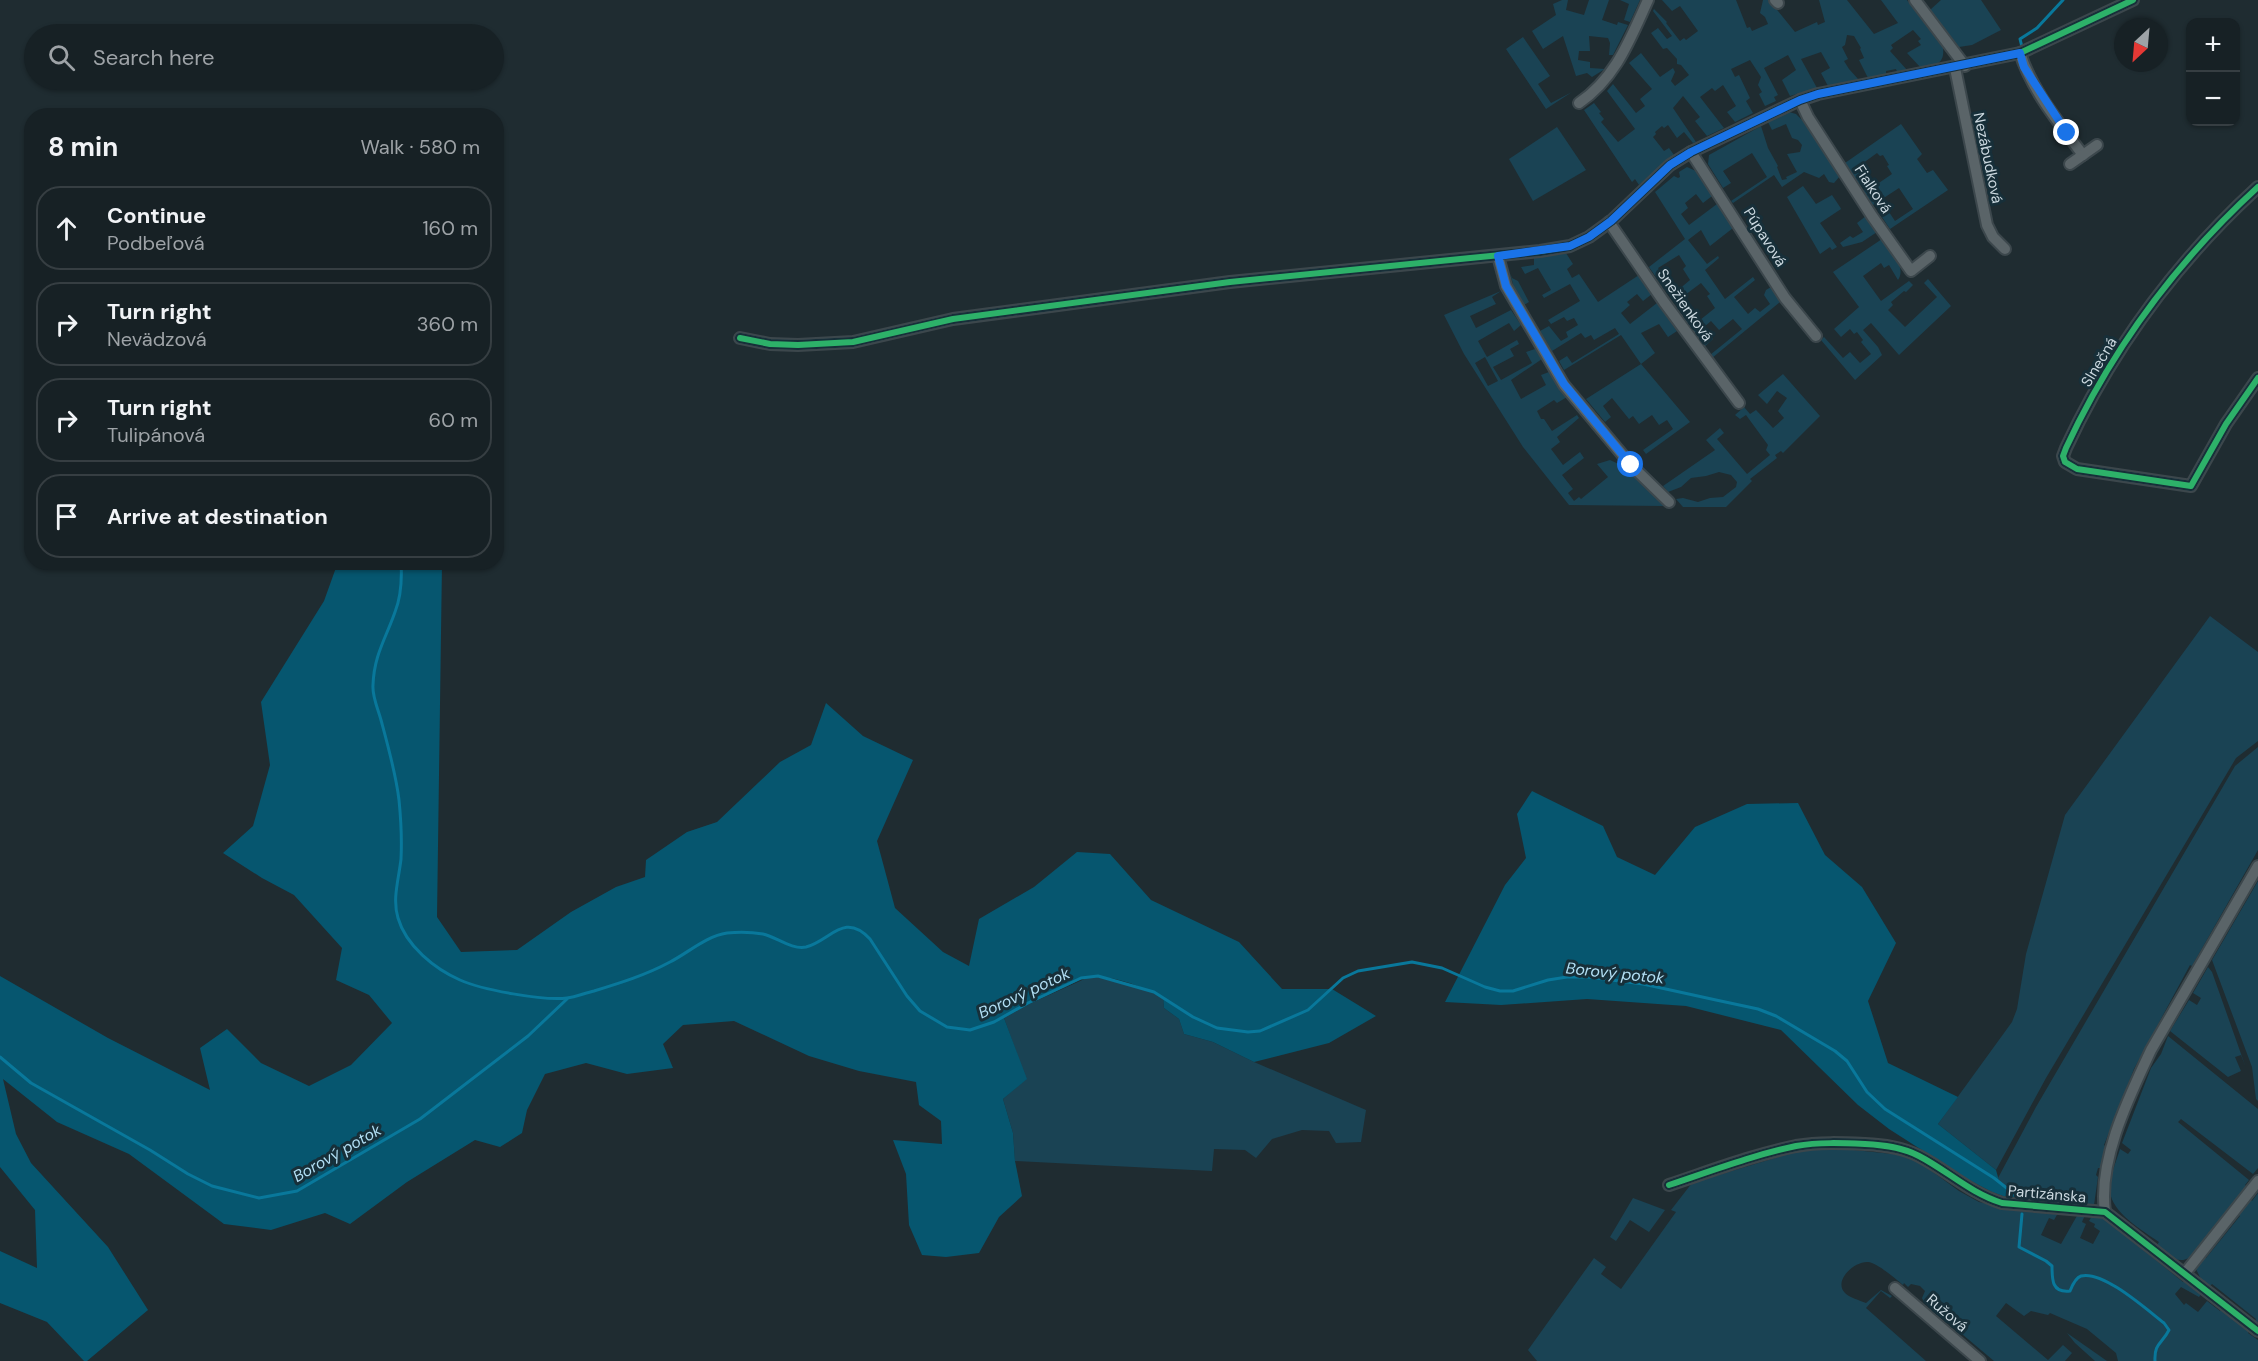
<!DOCTYPE html>
<html lang="en">
<head>
<meta charset="utf-8">
<style>
	body { margin:0; font-family:"DM Sans",sans-serif; background:#20292d; color:#f1f3f6 }
	.controls { position:absolute; right:18px; top:18px; display:grid; overflow:hidden; border-radius:12px; box-shadow:0 2px 4px #0004 }
	.controls button { width:54px; height:54px; display:grid; place-items:center; padding:0; border:0; border-bottom:2px solid #363e42; background:#172125; color:#f1f3f6; font:30px sans-serif }
	.compass { position:absolute; left:2114px; top:18px; width:54px; height:54px; border-radius:50%; background:#172125; box-shadow:0 2px 4px #0004; rotate:206deg }
	.stop { position:absolute; width:18px; height:18px; margin:-14px; border:4px solid #1a73e8; border-radius:50%; background:#fff }
	.stop.end { background:#1a73e8; border-color:#fff; box-shadow:0 2px 6px #0008 }
	.list { margin:0; padding:0; list-style:none }
	h2 { display:flex; justify-content:space-between; align-items:center; height:78px; margin:0; padding:0 24px; font-size:26px }
	h2 small { font-size:20px; font-weight:400; color:#9ea3a7 }
	.list li { display:grid; grid-template-columns:39px 1fr auto; gap:18px; align-items:center; box-sizing:border-box; height:84px; margin:0 12px 12px; padding:0 12px; border:2px solid #363e42; border-radius:24px }
	.list b { display:block; font-size:22px; white-space:nowrap }
	.list p { margin:0; font-size:20px; white-space:nowrap; color:#9ea3a7 }
	.list em { font-size:20px; font-style:normal; color:#9ea3a7 }
	.icon { flex:none; width:33px; height:33px; fill:none; stroke:currentColor; stroke-width:2; stroke-linecap:round; stroke-linejoin:round }
	.map { position:relative; flex:none; width:2258px; height:1361px; overflow:hidden }
	.search { position:absolute; background:#172125; box-shadow:0 2px 4px #0004; left:24px; top:24px; width:480px; height:66px; display:flex; align-items:center; gap:15px; box-sizing:border-box; padding:0 21px; border-radius:33px; color:#9ea3a7; font-size:22px }
	.panel { position:absolute; background:#172125; box-shadow:0 2px 4px #0004; left:24px; top:108px; width:480px; height:462px; border-radius:24px }
	.map>svg:first-child { display:block }
	.green { fill:#1a4354; fill-rule:evenodd }
	.forest { fill:#06566f }
	.lines { fill:none; stroke-linecap:round; stroke-linejoin:round }
	.stream { stroke:#09789b; stroke-width:3 }
	.minor-casing { stroke:#3c474c; stroke-width:14 }
	.minor { stroke:#5a6468; stroke-width:10 }
	.cycleway-casing { stroke:#172f39; stroke-width:10 }
	.cycleway { stroke:#2db169; stroke-width:6 }
	.route { stroke:#1a73e8; stroke-width:8 }
	.labels { text-anchor:middle; dominant-baseline:central; stroke-width:6; stroke-linejoin:round; paint-order:stroke }
	.street-label { font-size:15px; fill:#ccd9e0; stroke:#172f39 }
	.water-label { font-size:16px; font-style:italic; fill:#b2dff4; stroke:#172f39 }
</style>
</head>
<body>
<div class="map">
<svg width="2258" height="1361" viewBox="0 0 2258 1361">
	<rect width="100%" height="100%" fill="#1f2c31"/>
	<!-- green -->
	<g class="green">
		<path d="M1562,0H1568L1566,10L1584,15L1589,0H1609L1602,20L1617,25L1618,22L1628,25L1613,55H1609L1610,43L1608,38L1589,36L1590,51H1579L1578,60L1590,62V68L1605,69L1592,77L1587,73L1576,76L1563,36L1543,49L1532,31L1556,15L1553,4Z"/>
		<path d="M1620,0H1640L1630,22L1624,20L1629,4Z"/>
		<path d="M1662,0H1736L1747,28L1750,27L1752,31L1768,24L1765,17L1760,13L1763,0H1769L1795,32L1817,22L1818,25L1825,22L1819,0H1847L1874,34L1898,23L1881,0H1907L1943,48C1945,64 1935,66 1921,68L1907,53L1921,45L1918,41L1921,39L1913,30L1891,45L1893,48L1890,51L1907,70L1897,72L1896,69L1886,71V74L1868,78L1859,60L1864,58L1860,49L1861,48L1854,36L1847,35L1845,45L1842,47L1848,59L1844,61L1849,69L1859,80L1828,86L1821,73L1830,68L1821,52L1801,59L1817,88L1790,96L1782,80L1796,70L1788,55L1764,68L1778,95L1774,97L1776,101L1765,106L1759,94L1762,92L1758,85L1761,77L1750,60L1731,69L1735,77L1739,75L1750,98L1746,101L1753,113L1735,122L1727,112L1736,106L1723,85L1715,91L1712,88L1700,97L1724,128L1707,136L1695,121L1700,117L1683,96L1673,108L1696,142L1693,143L1684,132L1677,138L1668,125L1664,128L1662,126L1655,132L1656,134L1653,137L1664,151L1669,148L1674,155L1639,185L1635,179L1632,182L1584,110L1594,103L1601,112L1599,113L1604,119L1601,122L1618,142L1635,129L1607,91L1613,84L1636,113L1645,106L1640,99L1652,89L1629,63L1641,53L1660,77L1673,68L1675,72L1671,81L1675,86L1689,75L1681,65L1677,64V59L1667,48L1663,49L1651,33L1658,28L1667,39L1672,36L1653,11L1654,9L1667,22L1666,23L1680,41L1684,38L1686,40L1698,31L1680,6L1672,11Z"/>
		<path d="M1941,0H1981L2001,30L1972,45L1959,47L1930,10Z"/>
		<path d="M1523,37L1550,76L1538,84L1551,103L1572,92L1546,109L1506,49Z"/>
		<path d="M1789,112L1796,114L1802,120L1840,176L1834,183L1829,182L1824,174L1819,178L1804,172L1782,187L1774,175L1733,203L1731,201L1767,177L1752,153L1723,171L1731,183L1723,188L1708,164L1709,155L1761,126L1768,148L1778,166L1777,167L1782,180L1787,179L1786,177L1797,172L1787,154L1800,152L1802,145L1798,140L1792,138L1786,124L1772,130L1768,122Z"/>
		<path d="M1901,124L1922,154L1917,159L1927,173L1933,170L1948,190L1890,229L1880,214L1887,209L1895,221L1913,209L1899,188L1873,205L1863,190L1873,187L1892,174L1887,166L1889,165L1883,155L1880,156L1877,153L1859,166L1868,179L1860,185L1845,163Z"/>
		<path d="M1557,127L1586,170L1533,201L1509,159Z"/>
		<path d="M1687,167L1696,171L1712,196L1703,203L1696,194L1685,203L1688,208L1681,214L1689,225L1717,204L1733,228L1710,246L1701,230L1688,240L1707,264L1718,256L1719,258L1705,270L1725,299L1753,277L1755,280L1734,297L1748,314L1755,308L1760,312L1770,304L1764,295L1766,290L1771,287L1780,302L1712,358L1710,355L1742,329L1733,319L1719,330L1711,321L1704,327L1713,339L1704,347L1683,318L1692,311L1700,320L1715,308L1707,296L1710,294L1701,283L1681,298L1677,291L1690,280L1683,269L1686,266L1679,255L1658,268L1670,286L1665,290L1649,267L1685,239L1655,192L1674,176L1678,178L1680,177L1679,172Z"/>
		<path d="M1803,186L1816,204L1832,195L1840,207L1841,209L1820,223L1837,247L1832,250L1830,247L1820,254L1787,197Z"/>
		<path d="M1866,216L1877,232L1862,242L1843,247L1840,243L1850,236L1853,238L1863,232L1857,223Z"/>
		<path d="M1882,239C1890,250 1907,267 1898,280L1889,265L1884,268L1881,263L1863,276L1881,301L1909,281L1913,285L1906,292L1904,291L1891,302L1893,305L1888,310L1905,327L1937,297L1924,283L1928,279L1951,306L1899,355L1871,323L1863,330L1878,347L1882,355L1855,380L1821,340L1824,337L1843,358L1850,352L1860,363L1871,354L1861,342L1863,340L1857,332L1854,334L1850,329L1841,337L1834,329L1859,307L1833,272Z"/>
		<path d="M1566,253L1573,264L1567,269L1572,278L1579,274L1598,302L1639,275L1652,294L1643,301L1637,294L1627,302L1630,305L1621,313L1630,324L1657,303L1677,331L1668,337L1659,324L1641,333L1655,353L1641,364L1690,422L1646,454L1643,450L1673,429L1667,420L1659,425L1652,415L1639,424L1633,416L1629,419L1612,398L1603,406L1611,417L1605,422L1586,399L1641,364L1621,335L1564,370L1559,361L1567,356L1572,363L1619,334L1615,328L1594,340L1591,335L1585,338L1581,333L1552,351L1540,331L1549,326L1561,341L1568,337L1566,332L1578,325L1574,318L1567,321L1564,317L1551,324L1548,320L1580,301L1570,284L1544,298L1542,295L1551,290L1538,268L1525,274L1521,267L1534,265V258Z"/>
		<path d="M1510,273L1512,278L1518,281L1529,302L1524,305L1514,288Z"/>
		<path d="M1501,291L1492,297L1496,304L1470,316L1476,328L1511,310L1521,325L1514,331L1509,323L1478,341L1487,357L1517,340L1519,344L1510,349L1514,356L1493,367L1501,380L1532,363L1526,352L1535,349L1542,359L1511,380L1521,399L1546,385L1541,375L1549,372L1567,397L1557,403L1554,400L1537,411L1541,419H1544L1552,431L1577,415L1579,418L1557,437L1560,442L1551,449L1563,465L1580,452L1584,458L1562,475L1573,489L1568,493L1574,501L1579,497L1581,499L1608,477L1597,464L1610,460L1625,467L1664,506L1569,505L1523,447L1464,354L1444,315ZM1485,357L1498,381L1488,386L1475,363Z"/>
		<path d="M1783,374L1820,416L1783,453L1781,451L1775,455L1777,458L1750,479L1752,481L1726,507H1683L1676,499L1683,498L1698,502L1710,498L1723,497L1736,487L1737,482L1731,475L1719,472L1706,476L1691,478L1681,487L1668,492L1663,486L1715,450L1706,440L1720,428L1724,433L1717,439L1747,474L1770,455L1766,450L1768,445L1746,415L1740,419L1735,415L1744,407L1750,414L1756,410L1773,428L1784,418L1778,411L1787,398L1777,391L1767,404L1758,395Z"/>
		<path d="M2210,616L2258,652V741L2236,758L2046,1078L1996,1170L1938,1124L2012,1022L2017,1009L2026,954L2065,815Z"/>
		<path d="M2258,747V850L2192,966L2190,965L2134,1069L2104,1145L2106,1147L2100,1168H2098L2096,1175L2098,1177L2094,1205L2027,1202L2017,1190L2000,1184L1998,1178L2036,1107L2235,766Z"/>
		<path d="M2258,881V1101L2256,1099L2252,1067L2212,960Z"/>
		<path d="M2208,967L2212,972L2246,1068L2241,1055L2235,1057L2241,1071L2228,1077L2170,1031L2189,1000L2197,1005L2201,998L2193,993Z"/>
		<path d="M1089,977C1114,976 1141,987 1163,997L1164,1008L1179,1019L1184,1034L1213,1042L1254,1062L1366,1110L1361,1142L1336,1143L1329,1131L1302,1130L1272,1139L1256,1158L1245,1150L1214,1149L1212,1171L1015,1161L1013,1133L1003,1099L1026,1079L1004,1018L1029,1004Z"/>
		<path d="M2168,1036L2258,1109V1168L2253,1174L2181,1119L2178,1122L2249,1180L2245,1185L2247,1187L2190,1257C2177,1266 2168,1253 2157,1245L2159,1242C2143,1231 2111,1212 2110,1191C2109,1178 2116,1162 2120,1149L2128,1154L2131,1150L2122,1143L2151,1068L2161,1054Z"/>
		<path d="M1825,1147L1902,1155L1922,1164L1959,1191L1979,1202L2020,1211L2025,1210L2058,1213L2054,1220L2049,1218L2041,1235L2061,1244L2078,1214L2085,1215L2082,1222L2086,1224L2080,1238L2093,1244L2100,1231L2094,1227L2095,1224L2089,1221L2093,1214L2100,1215L2183,1282L2185,1280L2202,1293L2199,1297L2181,1287L2175,1294L2184,1305L2186,1303L2198,1312L2207,1301L2220,1311L2222,1309L2249,1330L2248,1333L2258,1340V1361H2118L2116,1353L2087,1329L2050,1313L2048,1315L2031,1311L2024,1316L2006,1303L1996,1316L2048,1360L2063,1345L2072,1353L2065,1361H1994L1924,1302L1922,1298L1925,1291L1920,1286L1911,1284L1908,1287L1904,1283L1903,1285C1895,1278 1877,1263 1868,1262C1854,1261 1833,1281 1845,1293C1850,1298 1859,1300 1866,1303L1881,1290L1892,1296L1890,1298L1881,1291L1866,1308L1926,1361H1537L1528,1350L1594,1258L1606,1267L1601,1274L1621,1289L1676,1212L1671,1210L1692,1183L1798,1151Z"/>
		<path d="M2258,1193V1325L2254,1322L2256,1319L2212,1284L2210,1286L2201,1279L2196,1269L2203,1256L2206,1258L2240,1216L2238,1214L2249,1198L2252,1201Z"/>
		<path d="M1633,1198L1665,1210L1649,1232L1630,1220L1616,1241L1610,1237Z"/>
		<path d="M2067,1333L2107,1361H2095L2075,1343Z"/>
	</g>
	<!-- forest -->
	<g class="forest">
		<path d="M338,562L442,563L437,917L461,952L517,950L571,912L616,887L645,877L646,860L687,832L717,822L780,762L811,745L826,703L863,736L913,760L877,841L895,908L943,952L969,966L979,919L1034,887L1077,852L1110,854L1151,900L1239,942L1282,989H1332L1376,1016L1329,1043L1254,1062L1213,1042L1184,1034L1179,1019L1164,1008L1163,997C1139,986 1108,972 1082,979L1029,1004L1004,1018L1027,1079L1003,1099L1013,1133L1015,1161L1022,1196L999,1217L979,1253L946,1257L922,1255L909,1225L906,1174L893,1140L942,1144L941,1121L919,1105L916,1082L859,1071L809,1056L734,1021L683,1025L663,1044L673,1068L627,1074L586,1063L545,1074L527,1110L522,1133L500,1147L475,1140L407,1182L350,1224L325,1213L271,1230L224,1224L129,1154L57,1122L3,1079L16,1134L31,1163L108,1247L148,1310L87,1361H84L47,1322L0,1303V1251L37,1268L35,1210L0,1167V976L108,1038L210,1090L200,1048L227,1029L261,1063L309,1086L351,1065L392,1023L369,995L336,980L342,948L294,895L262,878L223,853L253,826L270,765L261,702L324,601Z"/>
		<path d="M1532,791L1603,826L1617,857L1655,875L1695,827L1747,804L1798,803L1825,855L1862,887L1896,943L1868,1001L1888,1063L1958,1097L1938,1124L1996,1170L2000,1184L2017,1190L2027,1202L2025,1204L1992,1192L1967,1179L1889,1129L1858,1105L1781,1030L1686,1006L1587,999L1501,1005L1445,1002L1505,885L1526,858L1517,814Z"/>
	</g>
	<g class="lines">
		<!-- stream -->
		<g class="stream">
			<path d="M2022,47L2020,39L2037,28L2063,0"/>
			<path d="M401,562C402,578 401,597 395,612C386,638 374,655 373,685C372,696 378,709 381,720C388,746 396,774 399,800C401,820 402,839 401,859C399,878 392,899 398,918C406,946 435,969 460,980C482,990 544,1001 567,998C576,997 585,993 594,991C620,983 646,975 670,962C688,953 706,936 727,933C738,932 751,932 763,934C776,937 792,950 806,947C830,941 844,911 870,939L907,996L920,1011L947,1027L970,1030L994,1022L1028,1003L1081,978L1098,976L1154,992L1193,1017L1217,1028L1248,1032L1260,1031L1308,1010L1343,978L1358,971L1412,962L1442,968L1485,987L1500,991H1513L1548,980L1567,977H1588L1643,984L1716,1000L1758,1009L1776,1016L1835,1051L1847,1061L1867,1092L1885,1109L1994,1178L2023,1201"/>
			<path d="M0,1057L31,1083L150,1150L188,1174L212,1186L259,1198L297,1191L420,1119L528,1036L567,999"/>
			<path d="M2022,1214L2019,1247L2046,1261L2052,1266C2052,1280 2052,1293 2070,1291C2072,1286 2075,1278 2081,1276C2103,1270 2147,1310 2164,1323L2169,1330C2162,1344 2154,1343 2155,1361"/>
		</g>
		<defs>
			<g id="minor">
				<path d="M1775,0L1778,3"/>
				<path d="M1915,0L1965,66"/>
				<path d="M2020,53C2032,91 2060,124 2083,155"/>
				<path d="M1955,68L1987,225L1993,237L2005,249"/>
				<path d="M1800,100L1808,117L1872,216L1911,271L1930,256"/>
				<path d="M1579,103C1616,78 1630,39 1648,0"/>
				<path d="M1691,152L1785,298L1816,336"/>
				<path d="M2070,164L2097,145"/>
				<path d="M2258,187C2177,261 2112,349 2066,448L2063,456L2065,462L2077,469L2191,486L2226,424L2258,378"/>
				<path d="M1609,222L1664,302L1739,403"/>
				<path d="M1498,256L1506,286L1564,385L1631,465L1669,502"/>
				<path d="M740,338L770,344L798,345L853,342L953,319L1230,282L1540,251L1570,246L1589,237L1611,221L1670,165L1691,152L1800,100L1818,94L2020,53L2133,0"/>
				<path d="M1669,1185C1711,1171 1753,1155 1796,1146C1819,1142 1842,1143 1865,1144C1883,1145 1902,1147 1919,1156C1948,1171 1970,1193 2002,1203L2105,1212L2258,1331"/>
				<path d="M2105,1212C2098,1159 2129,1097 2151,1050L2258,866"/>
				<path d="M2185,1273L2258,1181"/>
				<path d="M1895,1288L1980,1361"/>
			</g>
		</defs>
		<!-- minor casing -->
		<use href="#minor" class="minor-casing"/>
		<!-- minor -->
		<use href="#minor" class="minor"/>
		<defs>
			<g id="cycleway">
				<path d="M2258,187C2177,261 2112,349 2066,448L2063,456L2065,462L2077,469L2191,486L2226,424L2258,378"/>
				<path d="M740,338L770,344L798,345L853,342L953,319L1230,282L1540,251L1570,246L1589,237L1611,221L1670,165L1691,152L1800,100L1818,94L2020,53L2133,0"/>
				<path d="M1669,1185C1711,1171 1753,1155 1796,1146C1819,1142 1842,1143 1865,1144C1883,1145 1902,1147 1919,1156C1948,1171 1970,1193 2002,1203L2105,1212L2258,1331"/>
			</g>
		</defs>
		<!-- cycleway casing -->
		<use href="#cycleway" class="cycleway-casing"/>
		<!-- cycleway -->
		<use href="#cycleway" class="cycleway"/>
	</g>
	<g class="lines">
		<!-- route -->
		<path class="route" d="M1631,465L1564,384L1506,286L1498,256L1570,246L1589,237L1611,221L1670,165L1691,152L1800,100L1818,94L2020,53L2024,67L2067,133"/>
	</g>
	<g class="labels">
		<!-- street labels -->
		<g class="street-label">
			<text transform="translate(1988 158) rotate(78)">Nezábudková</text>
			<text transform="translate(1873 189) rotate(57)">Fialková</text>
			<text transform="translate(1765 237) rotate(58)">Púpavová</text>
			<text transform="translate(1685 305) rotate(55)">Snežienková</text>
			<text transform="translate(2099 362) rotate(-59)">Slnečná</text>
			<text transform="translate(2047 1194) rotate(5)">Partizánska</text>
			<text transform="translate(1947 1313) rotate(41)">Ružová</text>
		</g>
		<!-- water labels -->
		<g class="water-label">
			<text transform="translate(1615 973) rotate(6)">Borový potok</text>
			<text transform="translate(1024 993) rotate(-25)">Borový potok</text>
			<text transform="translate(337 1153) rotate(-30)">Borový potok</text>
		</g>
	</g>
</svg>
<div class="controls">
<button>+</button>
<button>−</button>
</div>
<svg class="compass" viewBox="-18 -18 36 36"><path d="M0-13l5 13h-10z" fill="#e53935"/><path d="M0 13l5-13h-10z" fill="#9ea3a7"/></svg>
<div class="stop" style="left:1631px;top:465px"></div>
<div class="stop end" style="left:2067px;top:133px"></div>
<div class="search"><svg class="icon" aria-label="search" viewBox="0 0 24 24"><circle cx="10" cy="10" r="6"/><path d="M15 15l6 6"/></svg>Search here</div>
<section class="panel">
<h2>8 min<small>Walk · 580 m</small></h2>
<ul class="list">
<li><svg class="icon" aria-label="ahead" viewBox="0 0 24 24"><path d="M12 20V5M6 11l6-6 6 6"/></svg><div><b>Continue</b><p>Podbeľová</p></div><em>160 m</em></li>
<li><svg class="icon" aria-label="right" viewBox="0 0 24 24"><path d="M7 20v-9h11M14 6l5 5-5 5"/></svg><div><b>Turn right</b><p>Nevädzová</p></div><em>360 m</em></li>
<li><svg class="icon" aria-label="right" viewBox="0 0 24 24"><path d="M7 20v-9h11M14 6l5 5-5 5"/></svg><div><b>Turn right</b><p>Tulipánová</p></div><em>60 m</em></li>
<li><svg class="icon" aria-label="arrive" viewBox="0 0 24 24"><path d="M6 21V4h12l-3 4 3 4H6"/></svg><div><b>Arrive at destination</b></div></li>
</ul>
</section>
</div>
</body>
</html>
